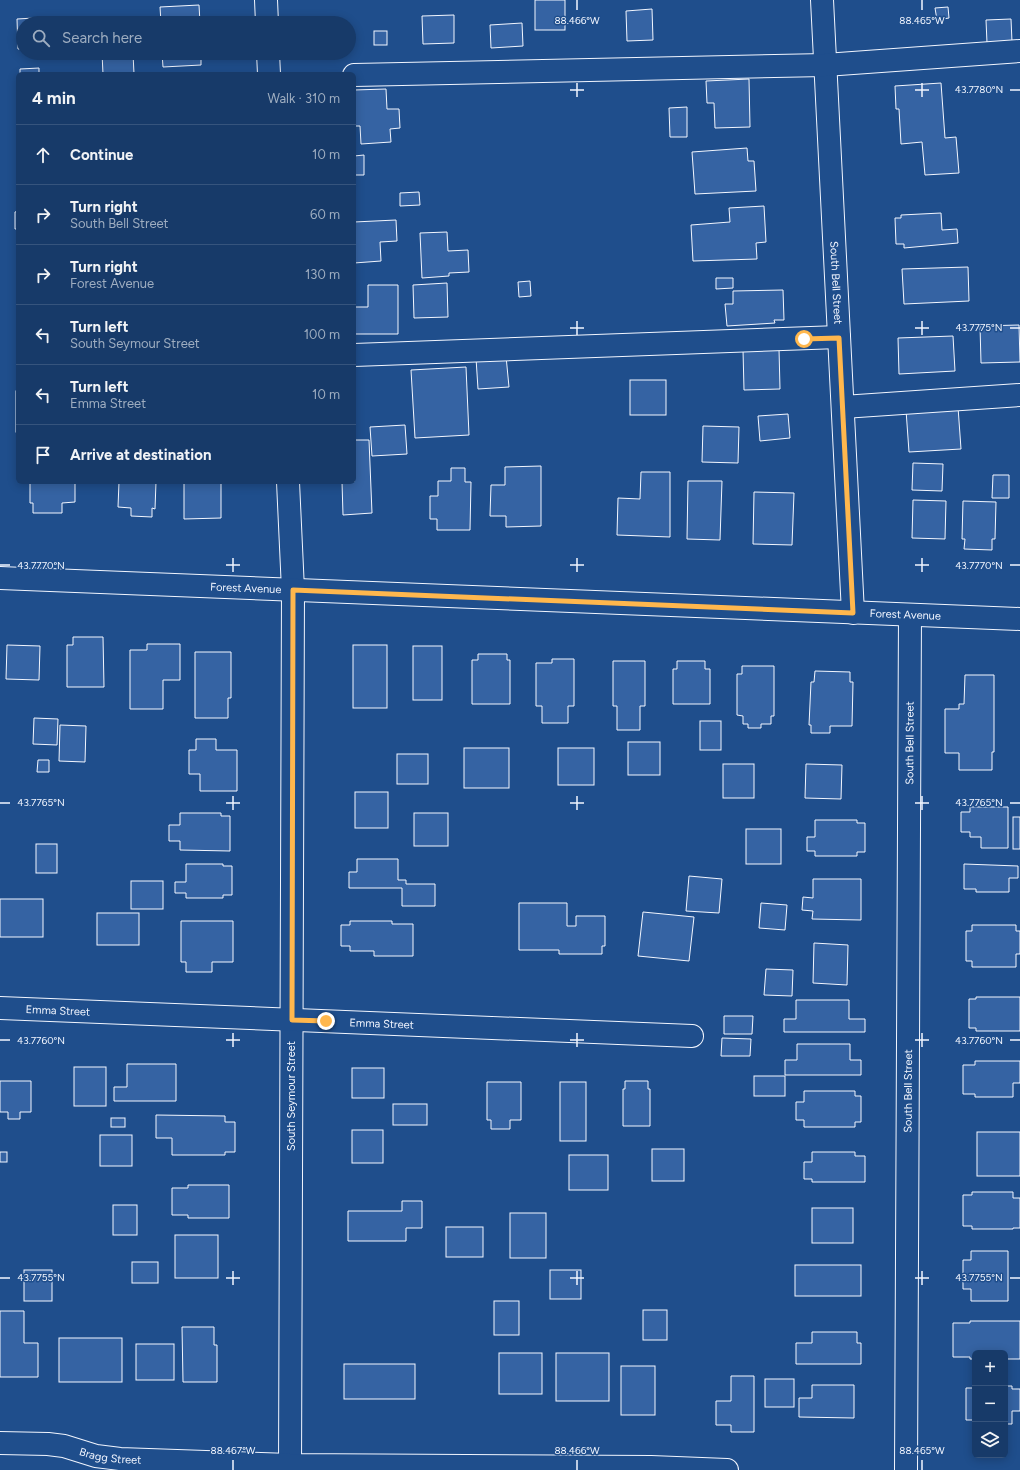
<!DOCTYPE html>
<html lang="en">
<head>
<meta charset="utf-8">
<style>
	body { margin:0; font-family:Figtree,sans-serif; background:#244571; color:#f1f3f6 }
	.controls { position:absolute; right:12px; bottom:12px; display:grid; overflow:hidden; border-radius:6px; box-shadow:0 2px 10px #0003 }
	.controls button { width:36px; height:36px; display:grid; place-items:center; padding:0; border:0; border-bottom:1px solid #36547d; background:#173a69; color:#f1f3f6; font:20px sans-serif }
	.stop { position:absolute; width:12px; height:12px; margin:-9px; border:3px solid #ffb74d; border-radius:50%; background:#fff }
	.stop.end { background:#ffb74d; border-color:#fff; box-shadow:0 1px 4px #0008 }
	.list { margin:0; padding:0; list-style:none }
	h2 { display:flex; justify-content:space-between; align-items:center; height:52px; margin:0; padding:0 16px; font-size:17px }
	h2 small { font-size:13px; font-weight:400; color:#9eadc0 }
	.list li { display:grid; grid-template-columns:26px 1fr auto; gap:12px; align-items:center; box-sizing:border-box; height:60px; padding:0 16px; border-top:1px solid #36547d }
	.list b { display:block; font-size:15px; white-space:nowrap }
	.list p { margin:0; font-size:13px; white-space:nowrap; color:#9eadc0 }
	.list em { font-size:13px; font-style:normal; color:#9eadc0 }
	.icon { flex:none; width:22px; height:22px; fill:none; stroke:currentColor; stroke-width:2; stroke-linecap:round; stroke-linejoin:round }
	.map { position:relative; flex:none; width:1020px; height:1470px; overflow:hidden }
	.search { position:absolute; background:#173a69; box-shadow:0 2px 10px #0003; left:16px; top:16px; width:340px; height:44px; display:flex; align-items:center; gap:10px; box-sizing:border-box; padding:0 14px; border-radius:22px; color:#9eadc0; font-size:15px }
	.panel { position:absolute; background:#173a69; box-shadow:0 2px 10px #0003; left:16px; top:72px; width:340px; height:412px; border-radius:6px }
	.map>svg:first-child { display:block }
	.building { fill:#3563a3; stroke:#f2f6ff }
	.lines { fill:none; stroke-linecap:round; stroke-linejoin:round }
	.minor-casing { stroke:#f2f6ff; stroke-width:24 }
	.minor { stroke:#1f4e8c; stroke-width:22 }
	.route { stroke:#ffb74d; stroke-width:5 }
	.ticks { fill:none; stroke:#f2f6ff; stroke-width:1.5 }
	.labels { text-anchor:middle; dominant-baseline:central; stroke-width:3; stroke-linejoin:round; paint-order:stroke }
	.street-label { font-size:11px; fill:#f2f6ff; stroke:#1f4e8c }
	.ticks-label { font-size:10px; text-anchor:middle; fill:#f2f6ff; stroke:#1f4e8c; stroke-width:3; stroke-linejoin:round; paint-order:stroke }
</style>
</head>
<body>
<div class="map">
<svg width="1020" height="1470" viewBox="0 0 1020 1470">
	<rect width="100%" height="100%" fill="#1f4e8c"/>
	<!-- building -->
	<g class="building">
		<rect x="535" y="0" width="30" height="30"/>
		<path d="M199,5L200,23H161L160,7Z"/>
		<path d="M948,7L949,18L937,20L935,8Z"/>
		<path d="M652,9L653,40L627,41L626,11Z"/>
		<path d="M454,15V43L423,44L422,16Z"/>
		<path d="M51,17L52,23H23V49H18L17,19Z"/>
		<path d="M1011,19L1012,42L987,43L986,20Z"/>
		<path d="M522,23L523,46L491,48L490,25Z"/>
		<rect x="374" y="31" width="13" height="14"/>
		<path d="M102,53H133L134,74H103Z"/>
		<path d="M162,53H201V65L163,67Z"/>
		<path d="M39,68V74H20V69Z"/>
		<path d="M749,79L750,127L715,128L714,103H707L706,81Z"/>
		<path d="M941,83L945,138L956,137L959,173L925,175L922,142L901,144L899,109H896L895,86Z"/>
		<path d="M386,89L387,109H399L400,128L390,129L391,142L361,144L360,126H354V90Z"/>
		<path d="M687,107V137H670L669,108Z"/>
		<path d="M747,148L748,161H754L756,191L695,194L692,152Z"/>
		<path d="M364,155V175H355V193H354V156Z"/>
		<path d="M419,192L420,205L400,206V193Z"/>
		<path d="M764,206L766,242L756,243L757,259L693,261L691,225L730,222L729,208Z"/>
		<path d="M18,211V229H15V212Z"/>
		<path d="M941,213L942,230L957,229L958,243L904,248V244H896L895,218H901V215Z"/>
		<path d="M396,220L397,241L380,242L381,261L354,263V222Z"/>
		<path d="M447,232L448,251L468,250L469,272L449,273V276L422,278L420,233Z"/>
		<path d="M968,267L969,301L904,304L902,269Z"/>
		<path d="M716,278H733V288L716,289Z"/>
		<path d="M530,281L531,296L519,297L518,282Z"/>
		<path d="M447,283L448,317L414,318L413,285Z"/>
		<path d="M368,285H398V334H354V307H368Z"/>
		<path d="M783,290L784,320H774L775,323L727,326L725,304H733V291Z"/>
		<path d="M1019,325L1020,362L981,363L980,326Z"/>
		<path d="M953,336L955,371L899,374L898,338Z"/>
		<path d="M779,349L780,389L744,390L743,350Z"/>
		<path d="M506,356L509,387L478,389L476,358Z"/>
		<path d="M466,367L469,435L415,438L411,370Z"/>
		<rect x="630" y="380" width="36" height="35"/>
		<rect x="16" y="391" width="2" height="41"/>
		<path d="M958,407L961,449L909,452L906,410Z"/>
		<path d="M788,414L790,438L760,441L758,416Z"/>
		<path d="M405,425L407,454L372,456L370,427Z"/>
		<path d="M703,426L739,427L738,463L702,462Z"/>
		<path d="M354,440H369L372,513L343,515L342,482H354Z"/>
		<path d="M913,463L943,464L942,491L912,490Z"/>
		<path d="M541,466V526L506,527V516H490L491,485H505V467Z"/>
		<path d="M451,468H465V482H471L470,530H437V519H430V496H438V481H451Z"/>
		<path d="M641,472H670V537L617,535L618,498L640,499Z"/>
		<path d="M993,475H1009V498H992Z"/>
		<path d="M688,481H722L720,540L687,539Z"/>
		<path d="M30,482H75V502L62,503V513H33V503H30Z"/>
		<path d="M119,482H156L155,509L152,508V517L131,516V508L118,507Z"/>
		<path d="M184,482H221V518L184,519Z"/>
		<path d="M754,492L794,493L792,545L753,544Z"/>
		<path d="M913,500L946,501L945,539L912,538Z"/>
		<path d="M963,501L996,502L995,539H992V550L964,549L965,539H962Z"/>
		<path d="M73,637H103L104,687H67V645H73Z"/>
		<path d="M147,644H180V680H163V709H130V650H147Z"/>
		<path d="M7,645L40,646L39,680L6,679Z"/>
		<rect x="353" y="645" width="34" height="63"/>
		<rect x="413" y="646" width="29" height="54"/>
		<path d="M195,652H231V698H228V718H195Z"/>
		<path d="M478,654H507V660H510V704H472V660H478Z"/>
		<path d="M552,659H574V706H568V723H542V706H536V663H552Z"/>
		<path d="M613,661H645V706H640V730H617V706H613Z"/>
		<path d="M677,661H705V669H710V704H673V669H677Z"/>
		<path d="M742,666H774V716H771V724H761V728H748V724H743V716L737,715V674H742Z"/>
		<path d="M815,671L850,672V682H853L852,726H830V733H811V725H809L811,682H814Z"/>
		<path d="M965,675H994V752H992V770H959V753H945V709H959V704H964Z"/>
		<path d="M34,718L58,719L57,745L33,744Z"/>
		<rect x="700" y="721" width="21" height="29"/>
		<path d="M60,725L86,726L85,762L59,761Z"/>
		<path d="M196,739H216V750H237V791H200V774H189V750H196Z"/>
		<rect x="628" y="742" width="32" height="33"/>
		<rect x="464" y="748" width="45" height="40"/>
		<rect x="558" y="748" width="36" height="37"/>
		<rect x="397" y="754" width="31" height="30"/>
		<path d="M38,760H49V772H37Z"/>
		<rect x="723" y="764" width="31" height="34"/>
		<path d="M806,764L842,765L841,799L805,798Z"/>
		<rect x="355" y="792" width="33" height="36"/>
		<path d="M970,807H1008V848H981V837H970V832H961V812H970Z"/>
		<path d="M180,813H221V816H230V851L180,850V841H169V825H180Z"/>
		<rect x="414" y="813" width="34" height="33"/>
		<rect x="1013" y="817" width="7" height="32"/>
		<path d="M815,820H857V823H865V852H857V856H815V851H807V837H815Z"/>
		<rect x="746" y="829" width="35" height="35"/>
		<rect x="36" y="844" width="21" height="29"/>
		<path d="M357,859H398V880H406V884H435V906H402V888H349V872H357Z"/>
		<path d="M186,864H223V866H232V895H223V898H186V893H175V882H186Z"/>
		<path d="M964,864L1018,866V878H1009V892H976V889H964Z"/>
		<path d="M689,876L722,879L719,913L686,911Z"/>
		<path d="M813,879H861V920L812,919L813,911L802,910L803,897L813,898Z"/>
		<rect x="131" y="881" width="32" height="28"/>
		<rect x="0" y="899" width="43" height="38"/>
		<path d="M519,903H567V926H576V916H605V946H602V954H559V950H519Z"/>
		<path d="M761,903L787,905L785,930L759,928Z"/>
		<path d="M643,912L694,917L689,961L638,956Z"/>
		<rect x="97" y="913" width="42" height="32"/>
		<path d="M181,921H233V962H212V972H186V962H181Z"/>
		<path d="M350,921H392V924H413V956H374V951H350V946H341V925H350Z"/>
		<path d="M972,925H1016V931H1020V954H1016V967H972V961H966V931H972Z"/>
		<path d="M814,943L848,945L847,985L813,983Z"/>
		<path d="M766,969L793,970L792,996L764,995Z"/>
		<path d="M976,997H1020V1031H976V1028H969V999H976Z"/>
		<path d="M796,1000H849V1019H865V1032H784V1019H796Z"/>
		<path d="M724,1016H753L752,1034H724Z"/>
		<path d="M722,1038L751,1039L750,1056H721Z"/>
		<path d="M797,1044H850V1060H861V1075H785V1060H797Z"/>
		<path d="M975,1061H1020V1083H1013V1097H975V1094H963V1065H975Z"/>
		<path d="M127,1064H176V1101H114V1087H127Z"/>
		<rect x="74" y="1067" width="32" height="39"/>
		<rect x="352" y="1068" width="32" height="30"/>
		<rect x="754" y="1076" width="31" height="20"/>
		<path d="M0,1081H31V1112H20V1119H8V1112H0Z"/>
		<path d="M625,1081H648V1089H650V1126H623V1089H625Z"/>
		<path d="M487,1082H521V1120H510V1129H491V1120H487Z"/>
		<rect x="560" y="1082" width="26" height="59"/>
		<path d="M804,1091H855V1096H861V1122H855V1127H804V1120H796V1102H804Z"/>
		<rect x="393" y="1104" width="34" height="21"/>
		<path d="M156,1115L225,1116V1122H235V1152H225V1155H172V1138H156Z"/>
		<rect x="111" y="1118" width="14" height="9"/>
		<rect x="352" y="1130" width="31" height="33"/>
		<rect x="977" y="1132" width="43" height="44"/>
		<rect x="100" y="1135" width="32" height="31"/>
		<rect x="652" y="1149" width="32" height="32"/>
		<rect x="0" y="1152" width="7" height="10"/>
		<path d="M812,1152H855V1156H865V1182H812V1179H804V1162H812Z"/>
		<rect x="569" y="1155" width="39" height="35"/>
		<path d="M188,1185H229V1218H188V1215H172V1188H188Z"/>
		<path d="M972,1192H1013V1198H1020V1228H1013V1229H972V1226H963V1195H972Z"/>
		<path d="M402,1201H422V1228H406V1241H348V1211H402Z"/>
		<rect x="113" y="1205" width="24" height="30"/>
		<rect x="812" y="1208" width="41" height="35"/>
		<rect x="510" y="1213" width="36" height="45"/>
		<rect x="446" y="1227" width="37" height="30"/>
		<rect x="175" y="1235" width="43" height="43"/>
		<path d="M971,1251H1008V1301H971V1289H963V1260H971Z"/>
		<rect x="132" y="1262" width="26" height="21"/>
		<rect x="795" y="1265" width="66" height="31"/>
		<rect x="24" y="1270" width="28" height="31"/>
		<rect x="550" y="1270" width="31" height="29"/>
		<rect x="494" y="1301" width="25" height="34"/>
		<rect x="643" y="1310" width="24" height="30"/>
		<path d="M0,1311H24V1343H38V1377H0Z"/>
		<path d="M970,1321H1020V1359H1005V1353H975V1359H970V1357H953V1323H970Z"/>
		<path d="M182,1327H214V1345H217V1382H183Z"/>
		<path d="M812,1332H857V1343H861V1364H796V1343H812Z"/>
		<rect x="59" y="1338" width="63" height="44"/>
		<rect x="136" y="1344" width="38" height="36"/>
		<rect x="499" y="1353" width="43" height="41"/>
		<rect x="556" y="1353" width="53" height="48"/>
		<rect x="344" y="1364" width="71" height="35"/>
		<rect x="621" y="1366" width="34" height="49"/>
		<path d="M731,1376H754V1432H731V1425H716V1401H731Z"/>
		<rect x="765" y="1379" width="29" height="28"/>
		<path d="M812,1385H854V1418L799,1417V1398H812Z"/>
		<path d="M974,1386H975V1424L974,1420H966V1388H974Z"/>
		<path d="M1005,1386H1012V1389H1020V1411H1012V1424H1005Z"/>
	</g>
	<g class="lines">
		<defs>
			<g id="minor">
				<path d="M266,0L267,23"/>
				<path id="s1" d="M822,0L853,613"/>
				<path d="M268,53L269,74"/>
				<path d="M354,75L825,65L1020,51"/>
				<path d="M354,355L839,337"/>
				<path d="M843,407L1020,395"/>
				<path d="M288,482L293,590L290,1470"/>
				<path id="s2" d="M0,578L1020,619"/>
				<path id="s3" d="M0,1008L692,1036"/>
				<path id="s4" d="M0,1443L48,1444L64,1446L96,1456L120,1459L290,1465L651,1467L727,1470"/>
				<path id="s5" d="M906,1470L910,615"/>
			</g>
		</defs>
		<!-- minor casing -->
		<use href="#minor" class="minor-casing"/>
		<!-- minor -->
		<use href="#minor" class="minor"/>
	</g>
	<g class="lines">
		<!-- route -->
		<path class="route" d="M326,1021L292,1020L293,590L853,613L839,338L804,339"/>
	</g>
	<!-- ticks -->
	<path class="ticks" d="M577,0V10M922,0V10M577,83V97M922,83V97M570,90H584M915,90H929M1010,90H1020M577,321V335M922,321V335M570,328H584M915,328H929M1010,328H1020M233,558V572M577,558V572M922,558V572M0,565H10M226,565H240M570,565H584M915,565H929M1010,565H1020M233,796V810M577,796V810M922,796V810M0,803H10M226,803H240M570,803H584M915,803H929M1010,803H1020M233,1033V1047M577,1033V1047M922,1033V1047M0,1040H10M226,1040H240M570,1040H584M915,1040H929M1010,1040H1020M233,1271V1285M577,1271V1285M922,1271V1285M0,1278H10M226,1278H240M570,1278H584M915,1278H929M1010,1278H1020M233,1460V1470M577,1460V1470M922,1460V1470"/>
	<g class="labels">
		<!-- street labels -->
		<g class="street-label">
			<text stroke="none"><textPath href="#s1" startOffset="283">South Bell Street</textPath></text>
			<text stroke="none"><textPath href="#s2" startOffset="246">Forest Avenue</textPath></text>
			<text stroke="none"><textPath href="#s2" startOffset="906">Forest Avenue</textPath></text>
			<text stroke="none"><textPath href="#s5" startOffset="727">South Bell Street</textPath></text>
			<text stroke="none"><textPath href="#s3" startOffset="58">Emma Street</textPath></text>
			<text stroke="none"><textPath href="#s3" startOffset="382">Emma Street</textPath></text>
			<text stroke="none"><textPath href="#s5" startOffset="379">South Bell Street</textPath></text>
			<text transform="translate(291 1096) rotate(-90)">South Seymour Street</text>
			<text stroke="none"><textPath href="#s4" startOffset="112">Bragg Street</textPath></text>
		</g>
	</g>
	<g class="ticks-label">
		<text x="577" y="24">88.466°W</text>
		<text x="922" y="24">88.465°W</text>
		<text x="979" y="93">43.7780°N</text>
		<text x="979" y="331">43.7775°N</text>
		<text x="41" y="569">43.7770°N</text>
		<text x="979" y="569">43.7770°N</text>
		<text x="41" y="806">43.7765°N</text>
		<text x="979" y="806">43.7765°N</text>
		<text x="41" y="1044">43.7760°N</text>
		<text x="979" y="1044">43.7760°N</text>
		<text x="41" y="1281">43.7755°N</text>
		<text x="979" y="1281">43.7755°N</text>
		<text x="233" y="1454">88.467°W</text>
		<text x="577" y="1454">88.466°W</text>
		<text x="922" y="1454">88.465°W</text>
	</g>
</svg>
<div class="controls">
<button>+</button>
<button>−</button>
<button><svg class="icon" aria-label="layers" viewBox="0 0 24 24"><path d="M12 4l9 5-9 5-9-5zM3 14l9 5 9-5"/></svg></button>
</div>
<div class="stop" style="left:804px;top:339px"></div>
<div class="stop end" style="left:326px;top:1021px"></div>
<div class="search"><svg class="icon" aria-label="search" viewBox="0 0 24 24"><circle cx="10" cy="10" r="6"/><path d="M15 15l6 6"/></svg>Search here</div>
<section class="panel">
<h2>4 min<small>Walk · 310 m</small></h2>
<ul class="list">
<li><svg class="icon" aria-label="ahead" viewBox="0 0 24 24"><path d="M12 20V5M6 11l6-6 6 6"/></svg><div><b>Continue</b></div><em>10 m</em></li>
<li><svg class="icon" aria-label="right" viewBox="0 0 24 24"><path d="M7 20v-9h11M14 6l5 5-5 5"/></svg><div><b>Turn right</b><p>South Bell Street</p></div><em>60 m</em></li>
<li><svg class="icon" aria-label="right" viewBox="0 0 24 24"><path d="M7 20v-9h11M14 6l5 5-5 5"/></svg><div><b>Turn right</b><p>Forest Avenue</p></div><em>130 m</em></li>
<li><svg class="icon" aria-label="left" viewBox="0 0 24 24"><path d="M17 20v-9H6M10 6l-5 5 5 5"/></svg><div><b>Turn left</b><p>South Seymour Street</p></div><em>100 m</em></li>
<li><svg class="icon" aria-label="left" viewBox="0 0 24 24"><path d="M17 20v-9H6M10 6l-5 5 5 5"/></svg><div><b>Turn left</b><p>Emma Street</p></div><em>10 m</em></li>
<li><svg class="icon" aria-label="arrive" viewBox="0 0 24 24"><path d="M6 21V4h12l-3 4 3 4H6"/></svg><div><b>Arrive at destination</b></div></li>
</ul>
</section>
</div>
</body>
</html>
